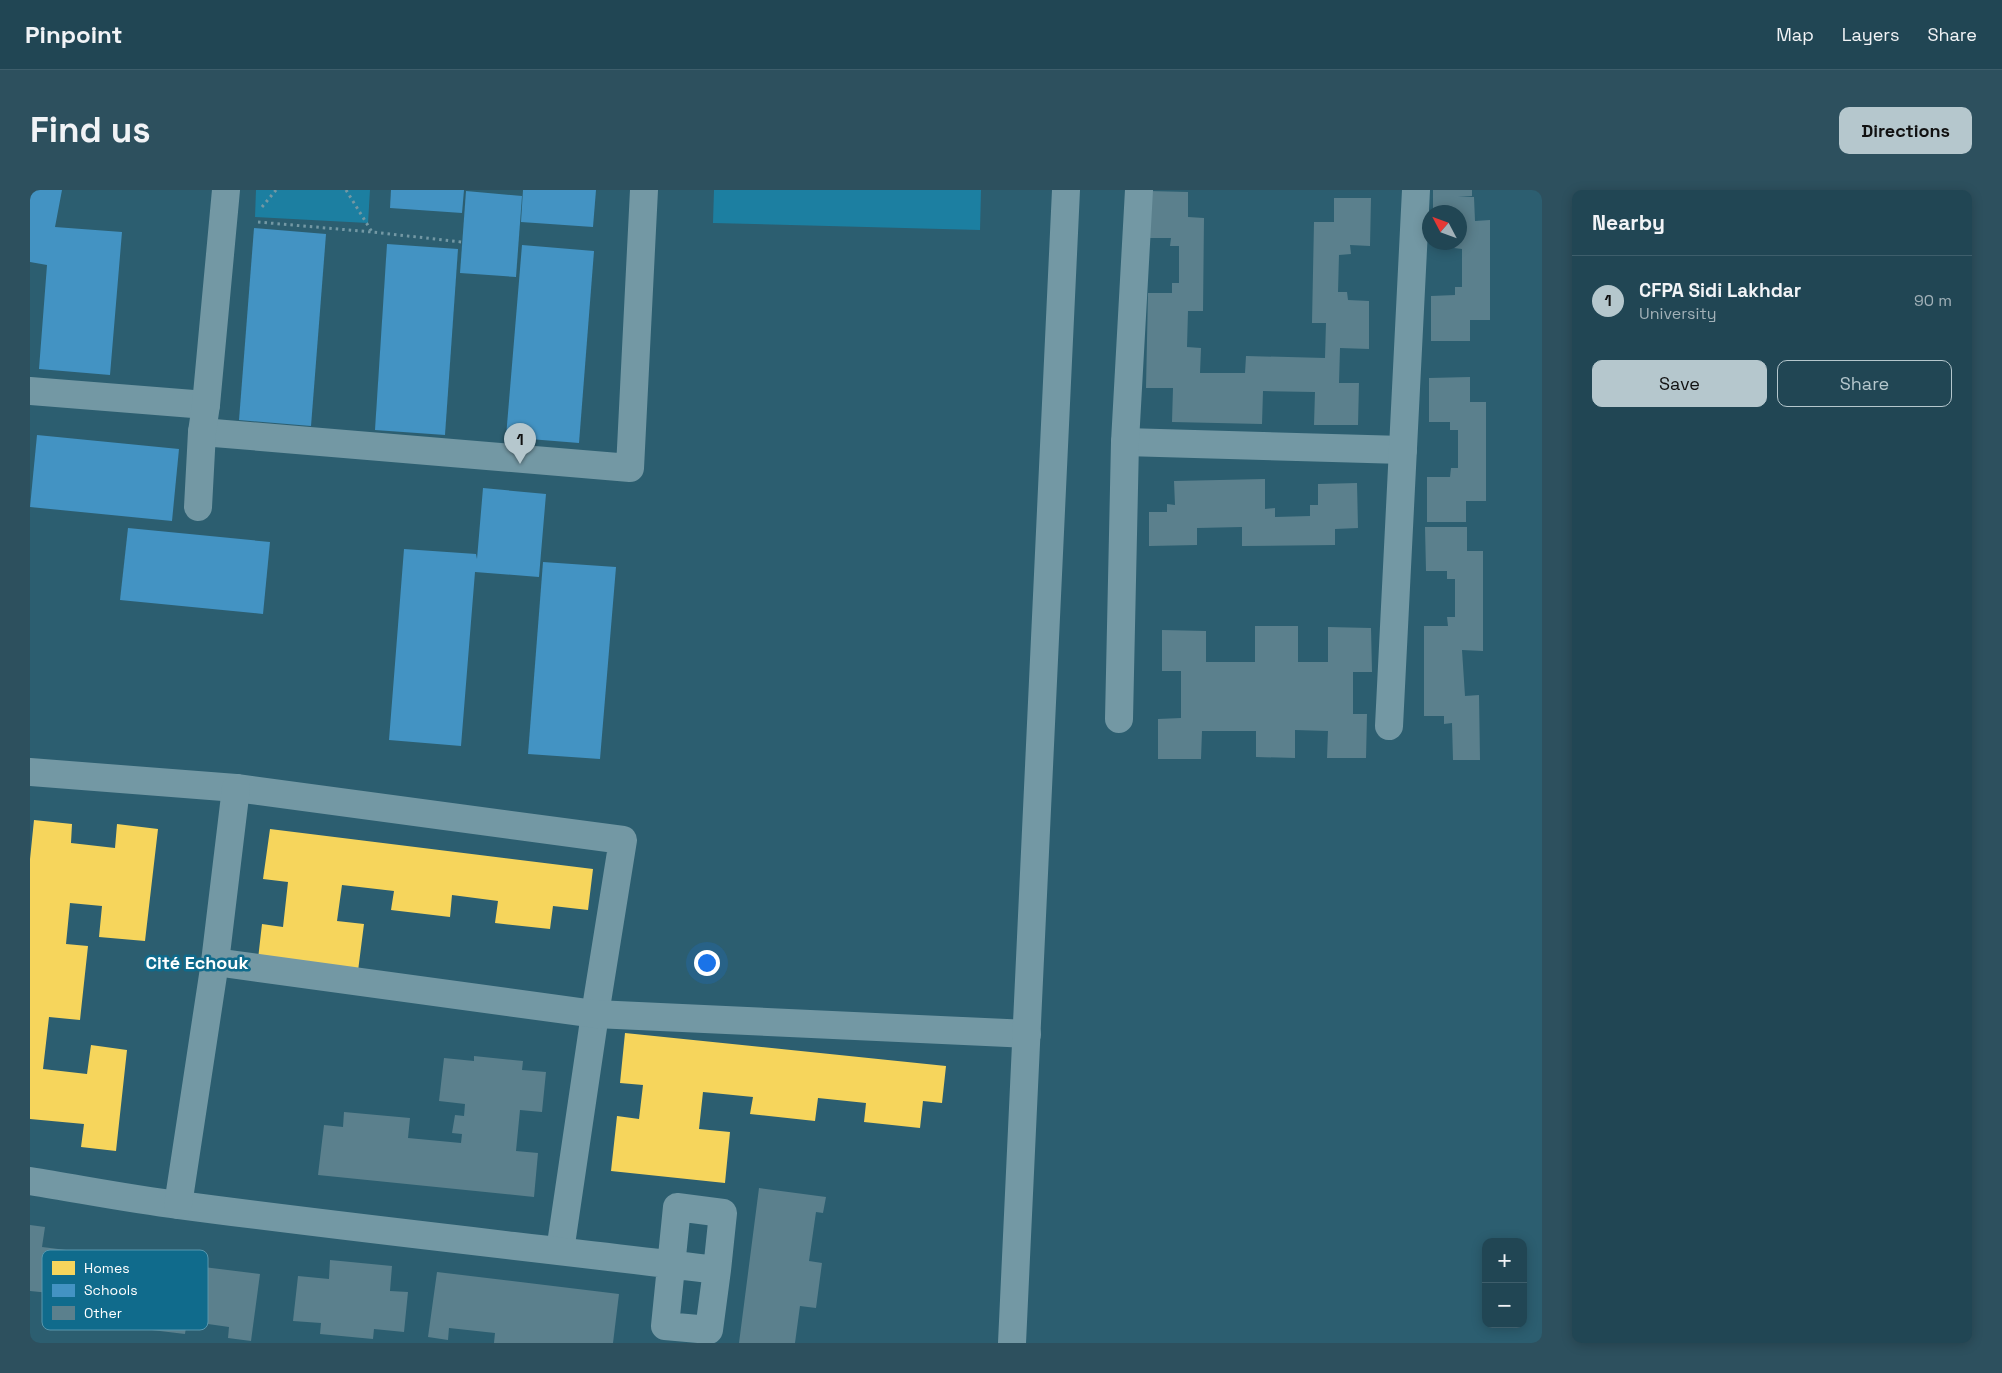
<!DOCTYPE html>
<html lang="en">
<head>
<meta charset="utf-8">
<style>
	body { margin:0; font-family:"Space Grotesk",sans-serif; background:#2d505e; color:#f1f3f6 }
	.controls { position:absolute; right:15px; bottom:15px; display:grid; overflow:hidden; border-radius:10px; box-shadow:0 2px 12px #0003 }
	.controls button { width:45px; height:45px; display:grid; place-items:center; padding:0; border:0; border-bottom:1px solid #3e5e6b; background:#214654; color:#f1f3f6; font:25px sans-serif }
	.compass { position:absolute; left:1392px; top:15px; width:45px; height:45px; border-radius:50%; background:#214654; box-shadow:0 2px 12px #0003; rotate:311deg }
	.you { position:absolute; left:676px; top:772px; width:18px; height:18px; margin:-12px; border:4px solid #fff; border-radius:50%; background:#1a73e8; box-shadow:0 0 0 8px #1a73e833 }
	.badge { display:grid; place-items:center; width:32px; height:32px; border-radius:50%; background:#b5c7cd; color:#111; font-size:16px; font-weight:700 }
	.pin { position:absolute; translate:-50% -41px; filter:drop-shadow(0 1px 2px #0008) }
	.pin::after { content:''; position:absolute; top:26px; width:18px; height:15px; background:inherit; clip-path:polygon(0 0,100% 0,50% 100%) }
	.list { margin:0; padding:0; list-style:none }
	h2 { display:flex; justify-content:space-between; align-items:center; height:65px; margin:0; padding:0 20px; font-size:21px }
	h2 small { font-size:16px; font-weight:400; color:#a2b1b8 }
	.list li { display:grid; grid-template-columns:32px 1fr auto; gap:15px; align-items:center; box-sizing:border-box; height:90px; padding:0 20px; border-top:1px solid #3e5e6b }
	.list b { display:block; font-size:19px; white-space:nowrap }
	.list p { margin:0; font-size:16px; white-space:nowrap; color:#a2b1b8 }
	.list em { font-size:16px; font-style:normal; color:#a2b1b8 }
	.actions { display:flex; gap:10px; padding:15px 20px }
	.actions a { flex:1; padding:11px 0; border:1px solid #b5c7cd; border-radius:10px; text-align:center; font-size:18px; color:#b5c7cd }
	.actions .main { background:#b5c7cd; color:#111 }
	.map { position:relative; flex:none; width:1512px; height:1153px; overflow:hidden; border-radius:10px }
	header { display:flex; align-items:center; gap:30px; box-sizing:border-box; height:70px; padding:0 25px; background:#214654; border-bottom:1px solid #3e5e6b }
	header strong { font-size:24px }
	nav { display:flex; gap:28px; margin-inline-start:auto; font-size:18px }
	.intro { display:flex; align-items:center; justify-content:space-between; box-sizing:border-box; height:120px; padding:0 30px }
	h1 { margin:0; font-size:35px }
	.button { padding:12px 22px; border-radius:10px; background:#b5c7cd; color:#111; font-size:18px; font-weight:700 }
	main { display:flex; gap:30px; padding:0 30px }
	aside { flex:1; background:#214654; border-radius:10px; box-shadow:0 2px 12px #0003 }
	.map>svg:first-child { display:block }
	.garden { fill:#1c7fa1 }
	.homes { fill:#f6d55c }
	.schools { fill:#4393c3 }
	.building { fill:#5b808d }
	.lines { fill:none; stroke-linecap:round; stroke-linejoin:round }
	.path { stroke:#7398a4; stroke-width:3; stroke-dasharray:2.5 4; stroke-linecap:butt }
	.minor { stroke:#7398a4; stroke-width:28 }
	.labels { text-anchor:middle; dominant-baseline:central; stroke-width:5; stroke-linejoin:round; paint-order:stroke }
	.quarter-label { font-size:18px; font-weight:bold; fill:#fff; stroke:#106b8c }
	.key { fill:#106b8c; stroke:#5897ae; stroke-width:1 }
	.key-label { font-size:14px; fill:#fff }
</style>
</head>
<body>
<header>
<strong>Pinpoint</strong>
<nav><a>Map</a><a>Layers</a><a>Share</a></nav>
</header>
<div class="intro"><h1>Find us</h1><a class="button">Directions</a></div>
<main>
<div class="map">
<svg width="1512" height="1153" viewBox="0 0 1512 1153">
	<rect width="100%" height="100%" fill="#2c5e70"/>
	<!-- garden -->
	<g class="garden">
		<path d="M226,0H340L338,33L225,27Z"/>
		<path d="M684,0H951L950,40L683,33Z"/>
	</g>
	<!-- homes -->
	<g class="homes">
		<path d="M4,630L42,634L41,653L85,658L87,634L128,639L115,751L69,747L72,716L40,713L36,754L58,756L50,830L19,827L13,879L57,884L61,855L97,860L86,961L51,957L54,934L0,929V669Z"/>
		<path d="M240,639L563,679L558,720L523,716L520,739L465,733L468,711L422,705L420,727L361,720L364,701L312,695L307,731L334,734L328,781L228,769L232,734L253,737L258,692L233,689Z"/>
		<path d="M595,843L916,876L912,913L893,911L890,938L834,932L836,913L788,908L785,931L720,924L723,907L673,902L669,939L700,942L695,993L581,981L587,926L609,929L613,895L590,893Z"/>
	</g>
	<!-- schools -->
	<g class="schools">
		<path d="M0,0H32L25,37L92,42L80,185L9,179L17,75L0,72Z"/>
		<path d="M361,0H434L432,23L360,18Z"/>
		<path d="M493,0H566L563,37L491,32Z"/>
		<path d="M436,1L492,6L486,87L430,83Z"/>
		<path d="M224,38L296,44L281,236L209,230Z"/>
		<path d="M357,54L428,59L415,245L345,240Z"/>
		<path d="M492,55L564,61L549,253L476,247Z"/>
		<path d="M7,245L149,259L142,331L0,317Z"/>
		<path d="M453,298L516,304L509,387L445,382L431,556L359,550L374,359L446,364L447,369Z"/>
		<path d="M98,338L240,352L233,424L90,410Z"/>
		<path d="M513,372L586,377L570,569L498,564Z"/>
	</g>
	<!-- building -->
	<g class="building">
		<path d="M1403,0H1442V6L1428,7H1444L1445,31L1460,30V130H1440V151H1401V106L1425,105V97H1432V59L1424,58V52H1430V22H1403Z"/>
		<path d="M1119,1L1158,2V27L1174,28L1173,121H1158L1157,157L1171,158L1170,183H1215L1216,166L1295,168L1296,133H1282L1284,32H1304V8H1341L1340,56L1320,55L1321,64L1309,65L1308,102H1317L1318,110L1339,111V159L1310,158L1309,193H1329L1328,235H1284L1285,202L1233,201L1232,234L1142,232L1143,198H1116L1118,103H1142V93H1149V56H1140L1141,48H1118Z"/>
		<path d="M1440,187V212H1456V311H1436V332H1397V287H1420L1421,278H1428V240H1420V232H1399V188Z"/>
		<path d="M1235,289V319L1245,318V327L1280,326V315H1288V294L1327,293L1328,338L1305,339V355L1212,356V337L1167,338V355L1119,356V322H1137V314L1145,315L1144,291Z"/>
		<path d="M1395,337H1437V361H1453V461L1432,460L1435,506L1449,505L1450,570H1423L1422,533L1414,534V526H1394V436H1418L1417,427H1425V389H1417V381H1396Z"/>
		<path d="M1225,436H1268V472H1298V437L1341,438L1342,482H1323V524H1337L1336,568H1297L1298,541L1265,540V568L1226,567V541H1172L1171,569H1128V529L1151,528V481H1132V440L1176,441V472H1225Z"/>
		<path d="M444,866L493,871L492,880L516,882L512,922L490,920L486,961L508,963L504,1007L288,985L294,935L313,937L314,922L380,928L378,948L431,953L432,944L422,943L425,925L434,926L435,914L409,911L414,868L444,871Z"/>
		<path d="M729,998L796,1007L793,1023L786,1022L779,1071L792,1073L786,1118L770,1116L765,1153H709Z"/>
		<path d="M0,1035L15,1037L12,1057L230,1084L221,1151L198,1148L199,1137L157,1131L155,1144L105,1138L107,1127L59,1121V1128L37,1125L40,1105L0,1101Z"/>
		<path d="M300,1070L362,1076L360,1101L378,1102L374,1142L344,1139L343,1149L290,1144L291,1133L263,1131L268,1086L299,1089Z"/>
		<path d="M407,1082L589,1104L583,1153H464L465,1143L419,1138L418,1150L398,1147Z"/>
	</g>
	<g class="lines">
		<!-- path -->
		<g class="path">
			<path d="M316,0L342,42L432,52"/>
			<path d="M232,17L246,0"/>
			<path d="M228,32L342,42"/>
		</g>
		<!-- minor -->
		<g class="minor">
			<path d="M0,201L176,215"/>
			<path d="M172,242L600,278L614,0"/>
			<path d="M1095,252L1373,260"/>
			<path d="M168,317L172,242L176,215L196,0"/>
			<path d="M1089,529L1095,252L1109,0"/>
			<path d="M1359,536L1386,0"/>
			<path d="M0,582L206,598L593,650L565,824L530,1061"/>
			<path d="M185,772L565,824L997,844"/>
			<path d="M0,991C50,999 100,1009 149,1015C328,1039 508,1058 687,1080L679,1140L635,1136L647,1017L693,1023L687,1080"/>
			<path d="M148,1015L185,772L206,598"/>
			<path d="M982,1153L1036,0"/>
		</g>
	</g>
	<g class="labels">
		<!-- quarter labels -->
		<g class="quarter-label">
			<text x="167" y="772">Cité Echouk</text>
		</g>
	</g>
	<!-- legend -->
	<rect x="12" y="1060" width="166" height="80" rx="8" class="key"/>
	<rect x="22" y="1071" width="23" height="14" fill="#f6d55c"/>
	<rect x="22" y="1094" width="23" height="13" fill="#4393c3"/>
	<rect x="22" y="1116" width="23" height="14" fill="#5b808d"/>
	<g class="key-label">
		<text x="54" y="1083">Homes</text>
		<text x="54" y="1105">Schools</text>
		<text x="54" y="1128">Other</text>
	</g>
</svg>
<div class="controls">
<button>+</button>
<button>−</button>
</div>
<svg class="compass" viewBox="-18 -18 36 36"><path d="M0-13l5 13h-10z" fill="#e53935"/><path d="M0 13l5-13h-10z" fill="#a2b1b8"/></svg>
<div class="you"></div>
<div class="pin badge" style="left:490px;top:274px">1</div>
</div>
<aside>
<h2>Nearby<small></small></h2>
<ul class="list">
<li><span class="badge">1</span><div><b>CFPA Sidi Lakhdar</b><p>University</p></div><em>90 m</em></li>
</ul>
<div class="actions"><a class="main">Save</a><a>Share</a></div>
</aside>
</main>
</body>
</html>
